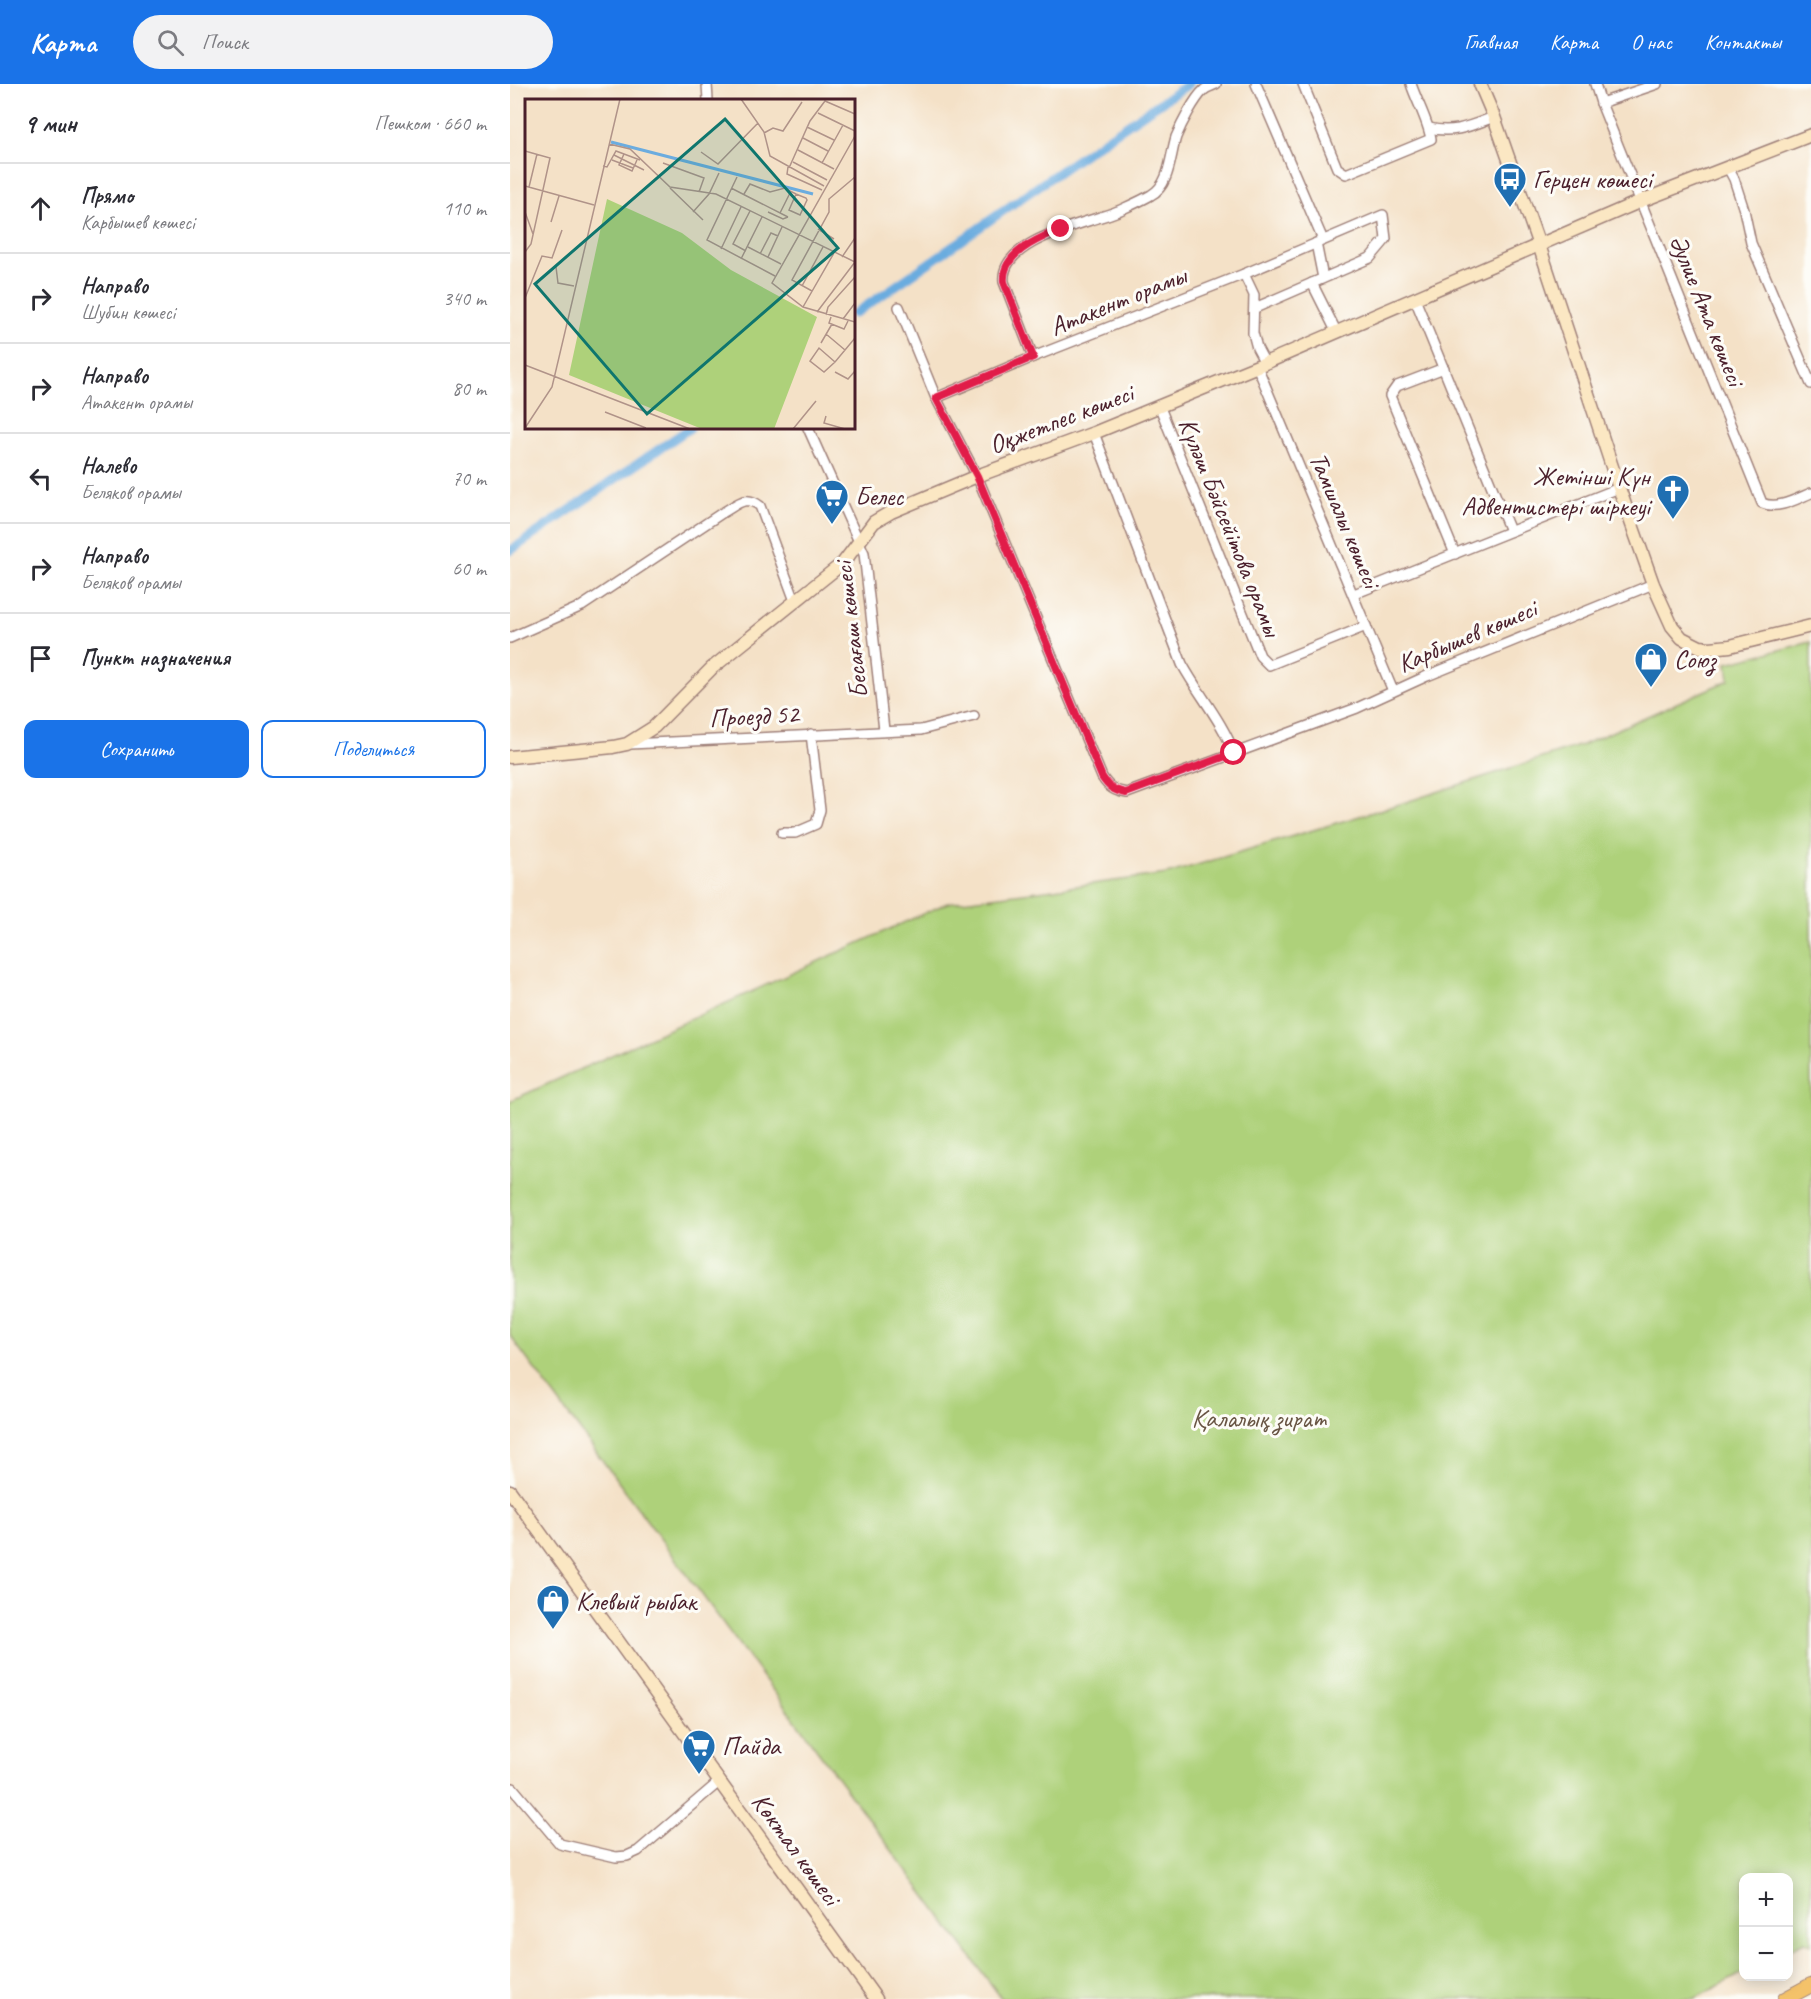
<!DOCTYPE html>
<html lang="ru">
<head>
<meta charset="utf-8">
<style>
	body { margin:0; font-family:Caveat,sans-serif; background:#f2f2f3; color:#2b2b33 }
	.controls { position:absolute; right:18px; bottom:18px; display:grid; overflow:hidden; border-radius:12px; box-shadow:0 3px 15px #0003 }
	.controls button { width:54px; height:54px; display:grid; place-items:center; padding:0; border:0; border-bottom:2px solid #e1e1e2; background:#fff; color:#2b2b33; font:30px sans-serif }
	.stop { position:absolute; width:18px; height:18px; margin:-14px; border:4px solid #e11d48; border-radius:50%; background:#fff }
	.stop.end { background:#e11d48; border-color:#fff; box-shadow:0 2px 6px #0008 }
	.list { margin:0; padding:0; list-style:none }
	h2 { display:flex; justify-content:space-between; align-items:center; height:78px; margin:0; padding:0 24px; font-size:26px }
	h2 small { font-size:20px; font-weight:400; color:#7c7c81 }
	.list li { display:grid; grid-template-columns:39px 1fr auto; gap:18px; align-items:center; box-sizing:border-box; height:90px; padding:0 24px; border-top:2px solid #e1e1e2 }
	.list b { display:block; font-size:22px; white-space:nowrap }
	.list p { margin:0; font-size:20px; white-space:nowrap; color:#7c7c81 }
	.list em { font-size:20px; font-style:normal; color:#7c7c81 }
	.actions { display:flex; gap:12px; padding:18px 24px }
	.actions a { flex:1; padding:14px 0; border:2px solid #1a73e8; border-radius:12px; text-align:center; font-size:21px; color:#1a73e8 }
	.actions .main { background:#1a73e8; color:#fff }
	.icon { flex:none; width:33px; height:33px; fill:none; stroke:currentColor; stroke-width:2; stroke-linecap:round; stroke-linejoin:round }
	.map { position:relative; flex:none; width:1301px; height:1915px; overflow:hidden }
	header { display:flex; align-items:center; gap:36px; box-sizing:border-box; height:84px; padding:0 30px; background:#1a73e8; color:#fff }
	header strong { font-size:28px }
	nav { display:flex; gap:33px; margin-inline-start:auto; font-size:21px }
	.search { width:420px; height:54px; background:#f2f2f3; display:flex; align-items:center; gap:15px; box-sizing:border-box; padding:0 21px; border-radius:33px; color:#7c7c81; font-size:22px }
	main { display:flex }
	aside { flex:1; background:#fff }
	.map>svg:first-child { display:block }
	.green { fill:#aed17a; stroke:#7c7852; stroke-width:1.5 }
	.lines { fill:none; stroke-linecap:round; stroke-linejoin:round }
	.canal { stroke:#6bacdf; stroke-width:9 }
	.street-casing { stroke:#9f8079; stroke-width:12 }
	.secondary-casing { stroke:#9f8079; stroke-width:15 }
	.primary-casing { stroke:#9f8079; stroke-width:16 }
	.street { stroke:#fff; stroke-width:9 }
	.secondary { stroke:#fbe7c3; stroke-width:12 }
	.primary { stroke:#f4c26a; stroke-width:14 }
	.route { stroke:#e11d48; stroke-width:8 }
	.labels { text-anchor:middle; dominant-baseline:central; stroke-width:6; stroke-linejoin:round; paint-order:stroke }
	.poi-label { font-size:26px; fill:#4a1f2b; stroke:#fdfcf7; text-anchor:start }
	.street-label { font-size:26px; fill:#4a1f2b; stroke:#fdfcf7 }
	.park-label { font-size:26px; fill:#685443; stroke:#fdfcf7 }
	.inset-river { fill:none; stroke:#6bacdf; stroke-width:3 }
	.inset-road { fill:none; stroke:#b09389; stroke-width:1.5 }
	.view { fill:#0f766e; fill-opacity:0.15; stroke:#0f766e; stroke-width:3 }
	.inset-edge { fill:none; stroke:#4a1f2b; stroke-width:3 }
</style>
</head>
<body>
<header>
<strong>Карта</strong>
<div class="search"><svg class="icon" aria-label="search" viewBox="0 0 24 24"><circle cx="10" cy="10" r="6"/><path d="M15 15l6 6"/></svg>Поиск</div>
<nav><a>Главная</a><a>Карта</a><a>О нас</a><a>Контакты</a></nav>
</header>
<main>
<aside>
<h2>9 мин<small>Пешком · 660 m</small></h2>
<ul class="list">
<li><svg class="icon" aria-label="ahead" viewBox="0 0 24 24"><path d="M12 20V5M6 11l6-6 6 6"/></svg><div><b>Прямо</b><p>Карбышев көшесі</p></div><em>110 m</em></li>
<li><svg class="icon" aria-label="right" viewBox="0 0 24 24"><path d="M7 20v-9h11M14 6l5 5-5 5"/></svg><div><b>Направо</b><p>Шубин көшесі</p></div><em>340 m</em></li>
<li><svg class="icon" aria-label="right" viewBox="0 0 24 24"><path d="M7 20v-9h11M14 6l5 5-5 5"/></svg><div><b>Направо</b><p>Атакент орамы</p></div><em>80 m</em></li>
<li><svg class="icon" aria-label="left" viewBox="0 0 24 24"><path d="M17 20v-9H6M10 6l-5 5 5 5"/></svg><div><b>Налево</b><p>Беляков орамы</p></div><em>70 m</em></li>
<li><svg class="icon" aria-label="right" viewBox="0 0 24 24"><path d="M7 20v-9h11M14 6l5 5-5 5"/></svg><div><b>Направо</b><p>Беляков орамы</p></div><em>60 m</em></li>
<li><svg class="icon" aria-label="arrive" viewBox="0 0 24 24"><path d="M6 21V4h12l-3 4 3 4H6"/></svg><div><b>Пункт назначения</b></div></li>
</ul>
<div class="actions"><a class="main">Сохранить</a><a>Поделиться</a></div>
</aside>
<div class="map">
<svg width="1301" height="1915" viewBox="0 0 1301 1915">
	<rect width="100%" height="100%" fill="#fdfcf7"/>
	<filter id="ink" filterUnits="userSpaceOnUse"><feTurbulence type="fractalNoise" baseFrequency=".0167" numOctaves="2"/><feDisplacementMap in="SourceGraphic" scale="12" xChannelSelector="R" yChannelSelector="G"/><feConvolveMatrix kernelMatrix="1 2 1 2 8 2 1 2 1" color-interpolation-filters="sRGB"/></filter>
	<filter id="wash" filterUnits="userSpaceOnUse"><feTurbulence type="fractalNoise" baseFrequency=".008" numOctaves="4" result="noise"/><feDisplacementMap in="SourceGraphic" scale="24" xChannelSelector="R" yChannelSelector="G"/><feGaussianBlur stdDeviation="1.35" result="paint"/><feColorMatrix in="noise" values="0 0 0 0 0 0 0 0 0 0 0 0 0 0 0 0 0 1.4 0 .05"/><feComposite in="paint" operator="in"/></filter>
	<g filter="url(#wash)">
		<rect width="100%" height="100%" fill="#f4e1c7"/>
		<!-- green -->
		<path class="green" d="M1301,558V1860L1294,1858L1279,1866L1278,1794H1234L1233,1889L1184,1915H492L0,1252V1017L437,819L657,790L893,719L1072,661L1219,596L1217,579Z"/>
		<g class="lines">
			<!-- canal -->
			<g class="canal">
				<path d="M344,230C457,155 565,73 679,0"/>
				<path d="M0,467L180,344"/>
			</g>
		</g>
	</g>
	<g filter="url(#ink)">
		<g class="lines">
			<defs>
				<g id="street">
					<path d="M197,0L198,16"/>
					<path d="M746,0L813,156"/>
					<path d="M793,0L827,84L836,90L921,55C918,37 907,18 901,0"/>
					<path d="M1085,0L1091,19L1252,419C1268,426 1286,415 1301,409"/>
					<path d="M1091,19L1147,0"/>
					<path d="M919,44C944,50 960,42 984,33"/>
					<path d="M1218,84L1224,95L1234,126L1241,159L1301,300"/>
					<path d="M806,159L813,194"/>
					<path d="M734,190L744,211L743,249L747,264L755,279"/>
					<path d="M802,199L827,249"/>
					<path d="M905,215L1000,447"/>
					<path d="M389,223L426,314L467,392L592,693C599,704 605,707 617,709L847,624L917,592L1143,500"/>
					<path d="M523,273L494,198C489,155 579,139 608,127C619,122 631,117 641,111C660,101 660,72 666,53C671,41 684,15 694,6C697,3 702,2 706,0"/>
					<path d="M747,282L883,607"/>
					<path d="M934,284L887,302L880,312L945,470"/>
					<path d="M426,314L523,273L734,190L873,131L876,155L860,174L745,224"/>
					<path d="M649,321L750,572L759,581L856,542"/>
					<path d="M298,344L354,469L374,646"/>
					<path d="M584,349L672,580C689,611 712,637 724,669"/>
					<path d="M844,510L1109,404"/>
					<path d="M0,554L72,522L212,429C227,421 235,410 250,422L285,517"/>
					<path d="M120,660L411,646L464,632"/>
					<path d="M272,749H285L306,740L310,726L301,650"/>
					<path d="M3,1704L50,1760L106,1773L117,1772L128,1767L210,1697"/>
				</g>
				<g id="secondary">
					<path d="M970,0L984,33L1031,167L1109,404L1143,500L1162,542L1172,554L1190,563L1200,564L1220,562L1301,542"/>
					<path d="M0,673L103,663L117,660L144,643L202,584L333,479L364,438L381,428L467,392L584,349L755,279L1131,117L1301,51"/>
					<path d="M0,1407L366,1915"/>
				</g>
				<path id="primary" d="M1275,1915L1301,1901"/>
			</defs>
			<!-- street casing -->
			<use href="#street" class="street-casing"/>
			<!-- secondary casing -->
			<use href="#secondary" class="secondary-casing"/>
			<!-- primary casing -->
			<use href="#primary" class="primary-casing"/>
			<!-- street -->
			<use href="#street" class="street"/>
			<!-- secondary -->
			<use href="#secondary" class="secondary"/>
			<!-- primary -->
			<use href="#primary" class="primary"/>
		</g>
	</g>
	<g class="lines" filter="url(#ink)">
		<!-- route -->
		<path class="route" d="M551,145C530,154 491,169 494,198L523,273L426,314L467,392L592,693C599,704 605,707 616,709L724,669"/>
	</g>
	<!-- icons -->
	<defs>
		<symbol id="bus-pin" viewBox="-11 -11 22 30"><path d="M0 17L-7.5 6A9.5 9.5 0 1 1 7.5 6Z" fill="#1f6fb2" stroke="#fdfcf7"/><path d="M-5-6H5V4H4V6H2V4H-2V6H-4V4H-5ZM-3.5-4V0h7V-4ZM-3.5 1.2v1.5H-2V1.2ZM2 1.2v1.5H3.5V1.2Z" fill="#fff"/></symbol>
		<symbol id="church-pin" viewBox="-11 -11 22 30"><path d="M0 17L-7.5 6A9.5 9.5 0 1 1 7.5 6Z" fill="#1f6fb2" stroke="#fdfcf7"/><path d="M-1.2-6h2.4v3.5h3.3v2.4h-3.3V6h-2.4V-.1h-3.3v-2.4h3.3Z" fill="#fff"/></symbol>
		<symbol id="supermarket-pin" viewBox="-11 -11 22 30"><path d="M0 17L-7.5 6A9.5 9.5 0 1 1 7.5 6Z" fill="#1f6fb2" stroke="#fdfcf7"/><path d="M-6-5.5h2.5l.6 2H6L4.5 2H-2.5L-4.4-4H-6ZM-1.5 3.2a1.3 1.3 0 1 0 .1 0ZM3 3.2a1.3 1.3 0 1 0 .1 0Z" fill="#fff"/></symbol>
		<symbol id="shop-pin" viewBox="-11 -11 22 30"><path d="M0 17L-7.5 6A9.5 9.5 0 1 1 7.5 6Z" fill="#1f6fb2" stroke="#fdfcf7"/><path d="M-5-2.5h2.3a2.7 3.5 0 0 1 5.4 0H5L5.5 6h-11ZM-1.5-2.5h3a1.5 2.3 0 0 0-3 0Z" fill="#fff"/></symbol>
	</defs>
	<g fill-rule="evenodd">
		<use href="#bus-pin" x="981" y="76" width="38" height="52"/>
		<use href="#church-pin" x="1144" y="388" width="38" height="52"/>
		<use href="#supermarket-pin" x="303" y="393" width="38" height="52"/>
		<use href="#shop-pin" x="1122" y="556" width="38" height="52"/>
		<use href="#shop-pin" x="24" y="1498" width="38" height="52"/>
		<use href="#supermarket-pin" x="170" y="1643" width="38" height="52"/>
	</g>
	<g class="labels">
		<!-- poi labels -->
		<g class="poi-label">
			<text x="1023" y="95">Герцен көшесі</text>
			<text x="1140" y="392" text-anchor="end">Жетінші Күн<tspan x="1140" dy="30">Адвентистері шіркеуі</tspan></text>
			<text x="345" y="412">Белес</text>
			<text x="1164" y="575">Союз</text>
			<text x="66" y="1517">Клевый рыбак</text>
			<text x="212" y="1662">Пайда</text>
		</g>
		<!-- street labels -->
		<g class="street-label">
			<text transform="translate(608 217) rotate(-22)">Атакент орамы</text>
			<text transform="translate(1197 226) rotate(68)">Әулие Ата көшесі</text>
			<text transform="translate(551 335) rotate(-21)">Оқжетпес көшесі</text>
			<text transform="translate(835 436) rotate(67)">Тамшалы көшесі</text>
			<text transform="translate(720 443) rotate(68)">Күләш Бәйсейітова орамы</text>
			<text transform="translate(341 546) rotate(-97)">Бесағаш көшесі</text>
			<text transform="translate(957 552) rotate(-23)">Карбышев көшесі</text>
			<text transform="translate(244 632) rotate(-3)">Проезд 52</text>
			<text transform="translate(286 1765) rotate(54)">Көктал көшесі</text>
		</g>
		<!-- park labels -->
		<g class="park-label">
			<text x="749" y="1334">Қалалық зират</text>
		</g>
	</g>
	<!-- overview -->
	<g transform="translate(15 15)">
		<rect width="330" height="330" fill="#f4e1c7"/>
		<path d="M82,100L157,134L206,171L292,218L249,330H177L44,276Z" fill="#aed17a"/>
		<path class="inset-river" d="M86,43L288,95"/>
		<path class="inset-road" d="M216,0L239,33L245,57L299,87M293,14L330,32M282,28L309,41M239,34L248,29L258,32L277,3M330,37L247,184L278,208L330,223M278,39L303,52M84,45L105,50L145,88L191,95L330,163M273,51L309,70M0,52L25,59L6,145L0,153M176,53L193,65L233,24M99,55L94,66L107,72L112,61M89,56L119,71M87,61L108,69M268,63L302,81M138,64L179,79L174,93M297,64L318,26M78,67L82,68L91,52L115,61M263,68L262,75L297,91M264,69L285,22L300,2L330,15M212,78L182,141L250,177M0,87L69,106M4,88L12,55M145,89L178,121M206,89L263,118M219,95L225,85L245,93L260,89L261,90L271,95L281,99L282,101L275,116L264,111L271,95M0,113L8,135M168,113L184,95L194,74M243,113L258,120L263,118M255,114L266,92M26,123L34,97M293,130L309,140M223,148L256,165M196,150L216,108M221,152L208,145L225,112M235,155L246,134L253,137M243,158L257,128M317,158L330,139M216,160L237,118M31,168L33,184L49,187M277,187L298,148M287,192L267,181L304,113V100L330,78M0,199L17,157L27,159L37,131M278,208L309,154M292,213L330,163M301,216L303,208L330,178M306,218L304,224L319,230L323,222M318,220L330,204M301,235L320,251M296,244L307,225M310,263L294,249L285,262L299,273L310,263L330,239M0,266L165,330M310,273L323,280L330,272M80,313L121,329M301,317L299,324L320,330M0,329L27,288L95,0M268,330L291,302"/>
		<path class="view" d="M200,20L313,149L122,315L10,185Z"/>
		<rect width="330" height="330" class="inset-edge"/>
	</g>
</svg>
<div class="controls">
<button>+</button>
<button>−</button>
</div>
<div class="stop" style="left:724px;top:669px"></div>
<div class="stop end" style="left:551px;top:145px"></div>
</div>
</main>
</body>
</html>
